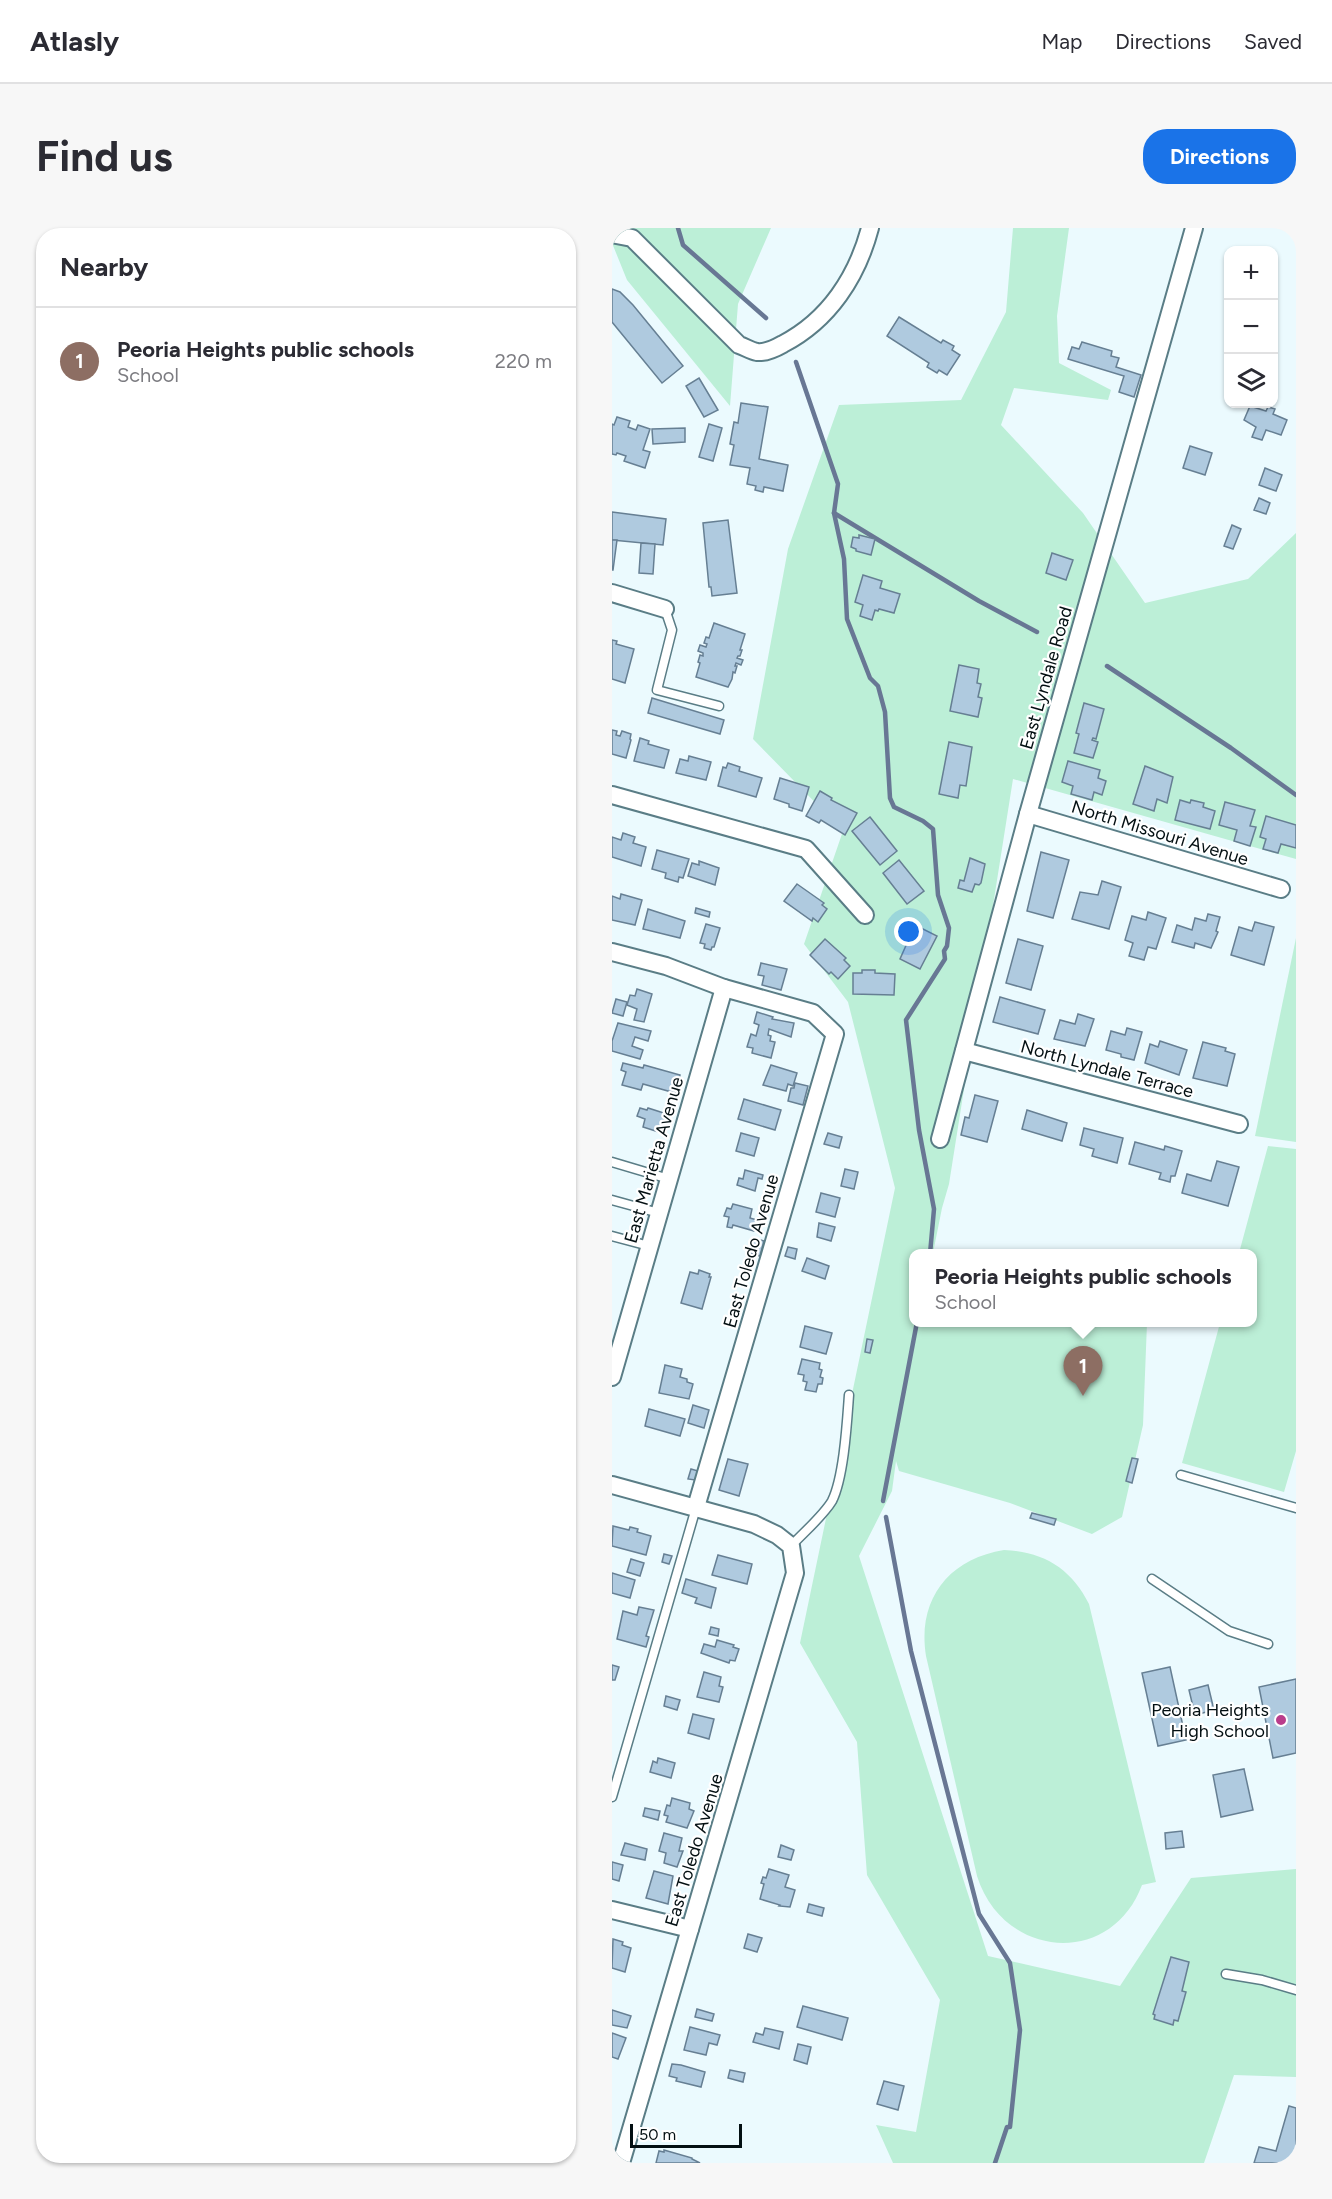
<!DOCTYPE html>
<html lang="en">
<head>
<meta charset="utf-8">
<style>
	body { margin:0; font-family:Figtree,sans-serif; background:#f7f7f7; color:#2b2b33 }
	.controls { position:absolute; right:18px; top:18px; display:grid; overflow:hidden; border-radius:12px; box-shadow:0 2px 4px #0004 }
	.controls button { width:54px; height:54px; display:grid; place-items:center; padding:0; border:0; border-bottom:2px solid #e1e1e2; background:#fff; color:#2b2b33; font:30px sans-serif }
	.scale { position:absolute; left:18px; bottom:15px; width:112px; box-sizing:border-box; padding-left:6px; border:3px solid #030f12; border-top:0; font-size:16px; line-height:21px; white-space:nowrap; color:#030f12; -webkit-text-stroke:4px #fff; paint-order:stroke }
	.you { position:absolute; left:297px; top:704px; width:21px; height:21px; margin:-15px; border:4px solid #fff; border-radius:50%; background:#1a73e8; box-shadow:0 0 0 9px #1a73e833 }
	.badge { display:grid; place-items:center; width:39px; height:39px; border-radius:50%; background:#1a73e8; color:#fff; font-size:20px; font-weight:700 }
	.pin { position:absolute; translate:-50% -50px; filter:drop-shadow(0 2px 3px #0008) }
	.pin::after { content:''; position:absolute; top:32px; width:21px; height:18px; background:inherit; clip-path:polygon(0 0,100% 0,50% 100%) }
	.popup { position:absolute; left:297px; top:1021px; width:348px; height:78px; box-sizing:border-box; display:grid; place-content:center; border-radius:12px; background:#fff; filter:drop-shadow(0 2px 4px #0005); font-size:20px; white-space:nowrap; color:#7c7c81 }
	.popup b { font-size:22px; color:#2b2b33 }
	.popup::after { content:''; position:absolute; left:50%; top:100%; margin-left:-12px; border:12px solid transparent; border-top-color:#fff }
	.list { margin:0; padding:0; list-style:none }
	h2 { display:flex; justify-content:space-between; align-items:center; height:78px; margin:0; padding:0 24px; font-size:26px }
	h2 small { font-size:20px; font-weight:400; color:#7c7c81 }
	.list li { display:grid; grid-template-columns:39px 1fr auto; gap:18px; align-items:center; box-sizing:border-box; height:108px; padding:0 24px; border-top:2px solid #e1e1e2 }
	.list b { display:block; font-size:22px; white-space:nowrap }
	.list p { margin:0; font-size:20px; white-space:nowrap; color:#7c7c81 }
	.list em { font-size:20px; font-style:normal; color:#7c7c81 }
	.icon { flex:none; width:33px; height:33px; fill:none; stroke:currentColor; stroke-width:2; stroke-linecap:round; stroke-linejoin:round }
	.map { position:relative; flex:none; width:684px; height:1935px; overflow:hidden; border-radius:24px }
	header { display:flex; align-items:center; gap:36px; box-sizing:border-box; height:84px; padding:0 30px; background:#fff; border-bottom:2px solid #e1e1e2 }
	header strong { font-size:28px }
	nav { display:flex; gap:33px; margin-inline-start:auto; font-size:21px }
	.intro { display:flex; align-items:center; justify-content:space-between; box-sizing:border-box; height:144px; padding:0 36px }
	h1 { margin:0; font-size:42px }
	.button { padding:15px 27px; border-radius:24px; background:#1a73e8; color:#fff; font-size:21px; font-weight:700 }
	main { display:flex; gap:36px; padding:0 36px }
	aside { flex:1; background:#fff; border-radius:24px; box-shadow:0 2px 4px #0004 }
	.map>svg:first-child { display:block }
	.green { fill:#bcefd7 }
	.lines { fill:none; stroke-linecap:round; stroke-linejoin:round }
	.stream { stroke:#687794; stroke-width:4.5 }
	.building { fill:#afcadf; stroke:#667f93; stroke-width:1.5 }
	.lane-casing { stroke:#5a7d86; stroke-width:11 }
	.street-casing { stroke:#5a7d86; stroke-width:20 }
	.lane { stroke:#fff; stroke-width:8 }
	.street { stroke:#fff; stroke-width:16 }
	.poi-dot { fill:#ba3d8c; stroke:#fff; stroke-width:2 }
	.labels { text-anchor:middle; dominant-baseline:central; stroke-width:4.5; stroke-linejoin:round; paint-order:stroke }
	.street-label { font-size:18px; fill:#030f12; stroke:#fff }
	.poi-label { font-size:18px; fill:#030f12; stroke:#fff; text-anchor:end }
</style>
</head>
<body>
<header>
<strong>Atlasly</strong>
<nav><a>Map</a><a>Directions</a><a>Saved</a></nav>
</header>
<div class="intro"><h1>Find us</h1><a class="button">Directions</a></div>
<main>
<aside>
<h2>Nearby<small></small></h2>
<ul class="list">
<li><span class="badge" style="background:#8d6e63">1</span><div><b>Peoria Heights public schools</b><p>School</p></div><em>220 m</em></li>
</ul>
</aside>
<div class="map">
<svg width="684" height="1935" viewBox="0 0 684 1935">
	<rect width="100%" height="100%" fill="#ebfafe"/>
	<!-- green -->
	<g class="green">
		<path d="M0,0H159L126,76L118,178L15,52L0,15Z"/>
		<path d="M401,0H457L445,88L447,135L499,162L496,172L402,160L389,197L471,285L533,375L636,351L684,305V631L401,551L337,956L330,980L321,1025L302,1026V1094L535,1095L531,1197L510,1289L480,1306L398,1275L287,1243L284,1233L280,1263L247,1328L376,1728L508,1758L579,1650L684,1641V1849L622,1847L592,1935H281L264,1897L304,1904L328,1772L255,1647L245,1514L188,1415L283,960L236,774L192,716L231,603L141,511L176,321L227,177L349,172L394,84Z"/>
		<path d="M684,710V914L643,908Z"/>
		<path d="M656,918L684,921V1223L672,1264L570,1235L608,1095L640,1094V1026L627,1025Z"/>
		<path d="M392,1322C431,1323 460,1341 477,1376L544,1654L530,1657C499,1740 391,1731 365,1648L314,1428C305,1372 336,1331 392,1322Z"/>
	</g>
	<g class="lines">
		<!-- stream -->
		<g class="stream">
			<path d="M66,0L71,17L154,90"/>
			<path d="M184,134L226,256L222,285L232,331L235,391L258,450L266,458L273,484L278,570L282,579L311,593L321,601L326,667L337,700L335,718L332,723L333,731L294,792L307,902L322,981L318,1026"/>
			<path d="M222,285L367,373L425,404"/>
			<path d="M495,438L619,520L684,567"/>
			<path d="M271,1273L305,1094"/>
			<path d="M274,1289L299,1423L367,1686L398,1735L408,1802L398,1899H395L383,1935"/>
		</g>
	</g>
	<!-- building -->
	<g class="building">
		<path d="M0,61L8,64L21,77L71,138L50,155L0,94Z"/>
		<path d="M287,89L329,115L331,112L342,118L340,122L348,127L335,147L327,142L325,145L315,139L317,135L275,108Z"/>
		<path d="M470,114L500,123L499,128L507,130L504,139L529,147L522,169L507,164L512,148L456,131L460,119L467,121Z"/>
		<path d="M87,150L106,182L92,189L74,158Z"/>
		<path d="M129,175L156,179L147,231L176,237L171,263L152,259L151,264L143,262L144,258L135,256L138,240L118,237L122,217L118,216L122,194L126,195Z"/>
		<path d="M638,178L654,183L656,179L663,181L661,186L675,192L669,207L654,202L650,212L640,209L644,199L632,192Z"/>
		<path d="M5,189L18,193L16,199L24,202L26,197L38,201L31,222L38,224L33,240L12,233L14,228L5,225L4,227L0,226V196L2,197Z"/>
		<path d="M97,196L110,200L101,233L87,229Z"/>
		<path d="M73,200V214L41,216L40,201Z"/>
		<path d="M578,218L600,225L593,247L571,240Z"/>
		<path d="M653,240L670,247L664,263L647,257Z"/>
		<path d="M647,270L658,275L654,286L642,282Z"/>
		<path d="M0,284L54,291L51,317L0,312Z"/>
		<path d="M116,292L125,365L100,368L99,359H97L91,295Z"/>
		<path d="M620,297L629,301L621,321L612,318Z"/>
		<path d="M247,307L263,311L259,327L244,323V321L239,319L241,309L247,310Z"/>
		<path d="M0,312H5L1,342H0Z"/>
		<path d="M29,315L43,316L41,346L27,345Z"/>
		<path d="M440,325L461,332L454,352L434,345Z"/>
		<path d="M251,347L270,353L268,360L288,366L282,385L267,381L266,383L263,382L260,392L248,388L251,377L243,374Z"/>
		<path d="M102,395L133,406L128,422H130L128,428H126L125,430L131,432L129,437L124,435L123,438H125L123,445L121,444L120,451L116,459L84,449L88,435L86,434L88,427L91,428V425L86,423L88,417L94,419L95,416L92,415L94,409L97,410Z"/>
		<path d="M0,412L5,413L4,416L22,421L13,455L0,451Z"/>
		<path d="M347,437L367,441L365,455L369,456L366,469L370,470L366,489L338,483Z"/>
		<path d="M40,470L112,492L108,506L36,485Z"/>
		<path d="M472,475L492,481L484,511L481,510L480,512L486,514L481,530L462,525L467,506L464,505Z"/>
		<path d="M0,502L5,503L4,507L8,508L10,503L19,506L18,511L19,512L14,530L0,526Z"/>
		<path d="M28,510L37,513L36,516L57,522L52,540L22,533Z"/>
		<path d="M337,514L360,519L354,558L348,557L346,570L327,566Z"/>
		<path d="M77,528L99,534L94,552L64,545L68,531L76,533Z"/>
		<path d="M456,533L488,542L486,550L494,553L490,567L482,564L480,572L459,566L461,558L450,554Z"/>
		<path d="M116,535L128,539L127,543L150,550L144,569L106,558L111,539L114,540Z"/>
		<path d="M533,538L561,549L555,575L545,571L542,583L521,576Z"/>
		<path d="M168,550L197,559L190,583L177,579V576L162,571Z"/>
		<path d="M208,563L220,570L219,572L245,585L233,607L209,592L207,595L194,588Z"/>
		<path d="M568,572L578,575L579,572L592,575L591,579L603,583L598,601L563,592Z"/>
		<path d="M613,574L643,582L638,598L644,599L638,618L622,613L625,602L607,597Z"/>
		<path d="M654,588L684,597V620L669,616L666,625L651,621L654,611L648,609Z"/>
		<path d="M258,589L285,623L268,637L240,603Z"/>
		<path d="M11,605L23,609L21,615L34,619L29,638L0,629V609L9,612Z"/>
		<path d="M45,622L77,631L71,650L67,649L66,654L53,650L54,645L40,641Z"/>
		<path d="M429,624L457,632L441,690L415,683Z"/>
		<path d="M358,630L373,636L369,655L367,657L363,656L360,664L346,660L348,652L352,653Z"/>
		<path d="M287,632L312,663L295,676L271,645Z"/>
		<path d="M87,633L107,640L103,657L76,648L80,635L87,637Z"/>
		<path d="M490,653L509,659L497,701L460,691L468,664L486,667Z"/>
		<path d="M185,656L212,675L210,677L215,681L206,694L201,690L200,693L172,673Z"/>
		<path d="M9,666L30,672L23,697L0,692V668L8,671Z"/>
		<path d="M84,680L98,684L97,689L83,685Z"/>
		<path d="M36,681L73,693L68,710L31,701Z"/>
		<path d="M536,684L554,690L544,721L536,719L532,732L517,728L521,715L513,712L520,688L534,692Z"/>
		<path d="M596,686L608,689L604,703L606,704L599,720L583,715L582,720L560,714L565,697L580,702L583,690L594,693Z"/>
		<path d="M643,694L662,699L652,737L619,727L627,699L640,703Z"/>
		<path d="M94,696L108,700L102,719H100L99,722L92,720L93,716L88,715Z"/>
		<path d="M305,698L325,708L308,741L288,731L300,704L302,705Z"/>
		<path d="M213,711L234,730L232,732L238,738L226,751L219,744L217,746L198,727Z"/>
		<path d="M406,711L431,718L419,762L394,755Z"/>
		<path d="M149,735L175,741L169,762L150,757L152,748L146,747Z"/>
		<path d="M250,742H263V745L283,746L282,767L241,766V745H250Z"/>
		<path d="M25,761L40,766L32,794L22,792L25,781L15,777L18,767L23,768Z"/>
		<path d="M388,769L433,782L426,806L381,794Z"/>
		<path d="M4,771L15,774L11,788L0,785Z"/>
		<path d="M145,784L161,789L160,791L182,795L179,809L157,801L156,807L159,808L158,813L163,814L159,830L140,825L141,820L135,819L139,806L144,808L147,797L142,795Z"/>
		<path d="M466,786L482,791L473,818L442,811L448,792L463,796Z"/>
		<path d="M6,795L39,803L36,813L23,809L20,818L31,822L28,831L0,823V813Z"/>
		<path d="M515,800L530,804L522,832L509,829V826L494,822L499,803L513,807Z"/>
		<path d="M548,813L575,822L567,847L533,835L538,816L546,819Z"/>
		<path d="M591,814L614,820L613,823L623,826L615,858L581,850Z"/>
		<path d="M11,835L31,840L32,837L68,847L63,865L31,856L29,862L10,857L14,844L9,842Z"/>
		<path d="M159,837L185,845L181,858L176,856L174,863L151,857Z"/>
		<path d="M183,855L196,858L191,877L176,873L179,860H182Z"/>
		<path d="M363,867L386,873L375,914L349,907L353,889L357,890Z"/>
		<path d="M132,871L169,882L163,902L126,891Z"/>
		<path d="M28,880L35,882L36,880L58,887L53,906L31,899L33,891L25,888Z"/>
		<path d="M415,882L455,895L450,913L410,901Z"/>
		<path d="M472,900L511,910L505,935L480,928L482,921L468,917Z"/>
		<path d="M129,905L147,910L142,928L124,923Z"/>
		<path d="M216,905L230,909L227,920L212,916Z"/>
		<path d="M523,914L552,922L553,918L570,923L563,948H559L558,954L547,951L549,945L517,936Z"/>
		<path d="M605,933L627,939L616,978L570,965L575,946L599,953Z"/>
		<path d="M233,941L246,944L242,961L229,958Z"/>
		<path d="M133,942L151,947L150,951L146,950L143,963L125,957L127,950L131,951Z"/>
		<path d="M209,965L228,970L223,989L204,984Z"/>
		<path d="M121,976L140,981L138,990L145,992L142,1003L121,997L120,1000L115,999L117,989L112,988L115,980L119,981Z"/>
		<path d="M207,995L223,999L219,1013L205,1009Z"/>
		<path d="M142,1010L152,1013L148,1028L137,1025Z"/>
		<path d="M176,1019L185,1021L183,1031L173,1028Z"/>
		<path d="M195,1030L217,1038L213,1051L190,1043Z"/>
		<path d="M87,1042L98,1046L97,1049H99L90,1081L69,1075L78,1044L86,1046Z"/>
		<path d="M193,1098L220,1105L214,1126L188,1119Z"/>
		<path d="M255,1111L261,1112L258,1125L253,1124Z"/>
		<path d="M190,1131L208,1135L207,1141L210,1142L208,1149L211,1150L210,1156H206L204,1164L193,1162L195,1154L191,1153L192,1147L186,1146Z"/>
		<path d="M53,1137L70,1141L68,1149L75,1151V1154L81,1156L77,1171L47,1165Z"/>
		<path d="M81,1177L97,1182L92,1200L76,1195Z"/>
		<path d="M37,1181L73,1191L68,1208L33,1198Z"/>
		<path d="M520,1230L526,1231L520,1255L514,1253Z"/>
		<path d="M116,1231L136,1236L127,1268L107,1262Z"/>
		<path d="M79,1241L86,1243L83,1252L76,1251Z"/>
		<path d="M420,1285L444,1291L442,1297L418,1290Z"/>
		<path d="M1,1298L17,1302L18,1299L26,1301L25,1304L39,1308L34,1327L0,1318Z"/>
		<path d="M52,1326L60,1328L57,1336L50,1334Z"/>
		<path d="M106,1327L140,1336L135,1356L100,1347Z"/>
		<path d="M19,1331L32,1335L28,1348L15,1344Z"/>
		<path d="M0,1345L23,1352L18,1370L0,1365Z"/>
		<path d="M74,1351L104,1360L99,1380L83,1375L85,1370L70,1365Z"/>
		<path d="M27,1379L42,1382L34,1408L37,1409L34,1419L5,1411L11,1383L25,1387Z"/>
		<path d="M99,1399L107,1401L106,1408L97,1406Z"/>
		<path d="M105,1412L122,1417L121,1419L127,1421L123,1433L118,1432L117,1435L89,1425L92,1416L103,1419Z"/>
		<path d="M0,1437L7,1439L3,1452H0Z"/>
		<path d="M558,1439L574,1512L546,1518L530,1445Z"/>
		<path d="M92,1444L109,1449L107,1458L111,1459L107,1474L85,1469Z"/>
		<path d="M684,1451V1525L661,1530L647,1459Z"/>
		<path d="M596,1457L602,1482L583,1487L577,1462Z"/>
		<path d="M54,1468L68,1472L65,1482L52,1478Z"/>
		<path d="M81,1486L102,1491L97,1511L76,1505Z"/>
		<path d="M46,1530L63,1535L59,1550L38,1544L41,1533L45,1535Z"/>
		<path d="M632,1541L641,1582L609,1589L601,1547Z"/>
		<path d="M60,1570L78,1575L77,1581L82,1583L75,1600L54,1594L56,1588L52,1587L55,1577L58,1578Z"/>
		<path d="M33,1580L48,1583L46,1592L31,1588Z"/>
		<path d="M570,1603L572,1619L554,1621L553,1605Z"/>
		<path d="M52,1605L70,1610L67,1623H71L65,1639L52,1635L54,1625L47,1623Z"/>
		<path d="M13,1615L35,1621L33,1632L9,1627Z"/>
		<path d="M169,1617L182,1622L179,1632L166,1629Z"/>
		<path d="M0,1634L11,1637L7,1653L0,1651Z"/>
		<path d="M157,1641L177,1647L173,1659L183,1662L178,1679L167,1678L168,1677L148,1671L152,1656L149,1655L151,1649L154,1650Z"/>
		<path d="M42,1643L61,1648L56,1676L34,1670Z"/>
		<path d="M197,1676L212,1680L210,1688L195,1684Z"/>
		<path d="M136,1706L150,1710L145,1724L132,1720Z"/>
		<path d="M1,1711L11,1714L10,1717L19,1720L13,1744L0,1740Z"/>
		<path d="M559,1729L577,1734L570,1763L574,1764L566,1793L562,1792L561,1797L542,1791L543,1787L541,1786Z"/>
		<path d="M191,1778L236,1790L230,1812L185,1799Z"/>
		<path d="M85,1781L102,1786L100,1793L83,1789Z"/>
		<path d="M0,1782L19,1788L15,1800L0,1797Z"/>
		<path d="M78,1799L108,1807L105,1817L97,1815L94,1827L72,1822Z"/>
		<path d="M153,1800L171,1804L167,1821L141,1814L144,1805L151,1807Z"/>
		<path d="M0,1805L14,1810L6,1831L0,1829Z"/>
		<path d="M186,1816L199,1819L195,1836L182,1832Z"/>
		<path d="M60,1836L69,1837L93,1844L89,1859L64,1853L65,1850L57,1848Z"/>
		<path d="M118,1842L133,1845L131,1854L116,1850Z"/>
		<path d="M272,1853L292,1858L286,1882L265,1876Z"/>
		<path d="M677,1878L684,1880V1935H642L647,1919L664,1923Z"/>
		<path d="M52,1922L80,1930V1931L88,1935H44L47,1923L52,1924Z"/>
	</g>
	<g class="lines">
		<defs>
			<g id="lane">
				<path d="M53,381L60,402L45,462L107,478"/>
				<path d="M0,934L57,951"/>
				<path d="M0,972L47,985"/>
				<path d="M0,1008L37,1018"/>
				<path d="M569,1247L684,1280"/>
				<path d="M179,1318C191,1305 211,1288 220,1273C232,1249 235,1194 237,1167"/>
				<path d="M540,1351L617,1403L656,1416"/>
				<path d="M0,1569L84,1280"/>
				<path d="M614,1746L650,1752L684,1762"/>
			</g>
			<g id="street">
				<path d="M0,6L20,10L127,117C133,119 139,123 145,124C154,125 164,120 171,116C217,92 245,49 258,0"/>
				<path d="M0,365L53,381"/>
				<path d="M0,567L194,621L253,687"/>
				<path d="M416,586L669,661"/>
				<path d="M0,724L54,738L112,760L201,785L223,806L84,1279"/>
				<path d="M352,823L627,896"/>
				<path d="M328,911L416,586L582,0"/>
				<path d="M0,1149L112,760"/>
				<path d="M0,1257L142,1296L165,1307L179,1318L183,1345L9,1935"/>
				<path d="M0,1682L78,1701"/>
			</g>
		</defs>
		<!-- lane casing -->
		<use href="#lane" class="lane-casing"/>
		<!-- street casing -->
		<use href="#street" class="street-casing"/>
		<!-- lane -->
		<use href="#lane" class="lane"/>
		<!-- street -->
		<use href="#street" class="street"/>
	</g>
	<!-- markers -->
	<circle class="poi-dot" cx="669" cy="1492" r="6"/>
	<g class="labels">
		<!-- street labels -->
		<g class="street-label">
			<text transform="translate(434 450) rotate(-74)">East Lyndale Road</text>
			<text transform="translate(548 605) rotate(17)">North Missouri Avenue</text>
			<text transform="translate(495 841) rotate(15)">North Lyndale Terrace</text>
			<text transform="translate(42 932) rotate(-74)">East Marietta Avenue</text>
			<text transform="translate(139 1023) rotate(-74)">East Toledo Avenue</text>
			<text transform="translate(82 1622) rotate(-73)">East Toledo Avenue</text>
		</g>
		<!-- poi labels -->
		<g class="poi-label">
			<text x="657" y="1482">Peoria Heights<tspan x="657" dy="21">High School</tspan></text>
		</g>
	</g>
</svg>
<div class="controls">
<button>+</button>
<button>−</button>
<button><svg class="icon" aria-label="layers" viewBox="0 0 24 24"><path d="M12 4l9 5-9 5-9-5zM3 14l9 5 9-5"/></svg></button>
</div>
<div class="scale">50 m</div>
<div class="you"></div>
<div class="pin badge" style="left:471px;top:1168px;background:#8d6e63">1</div>
<div class="popup"><b>Peoria Heights public schools</b>School</div>
</div>
</main>
</body>
</html>
